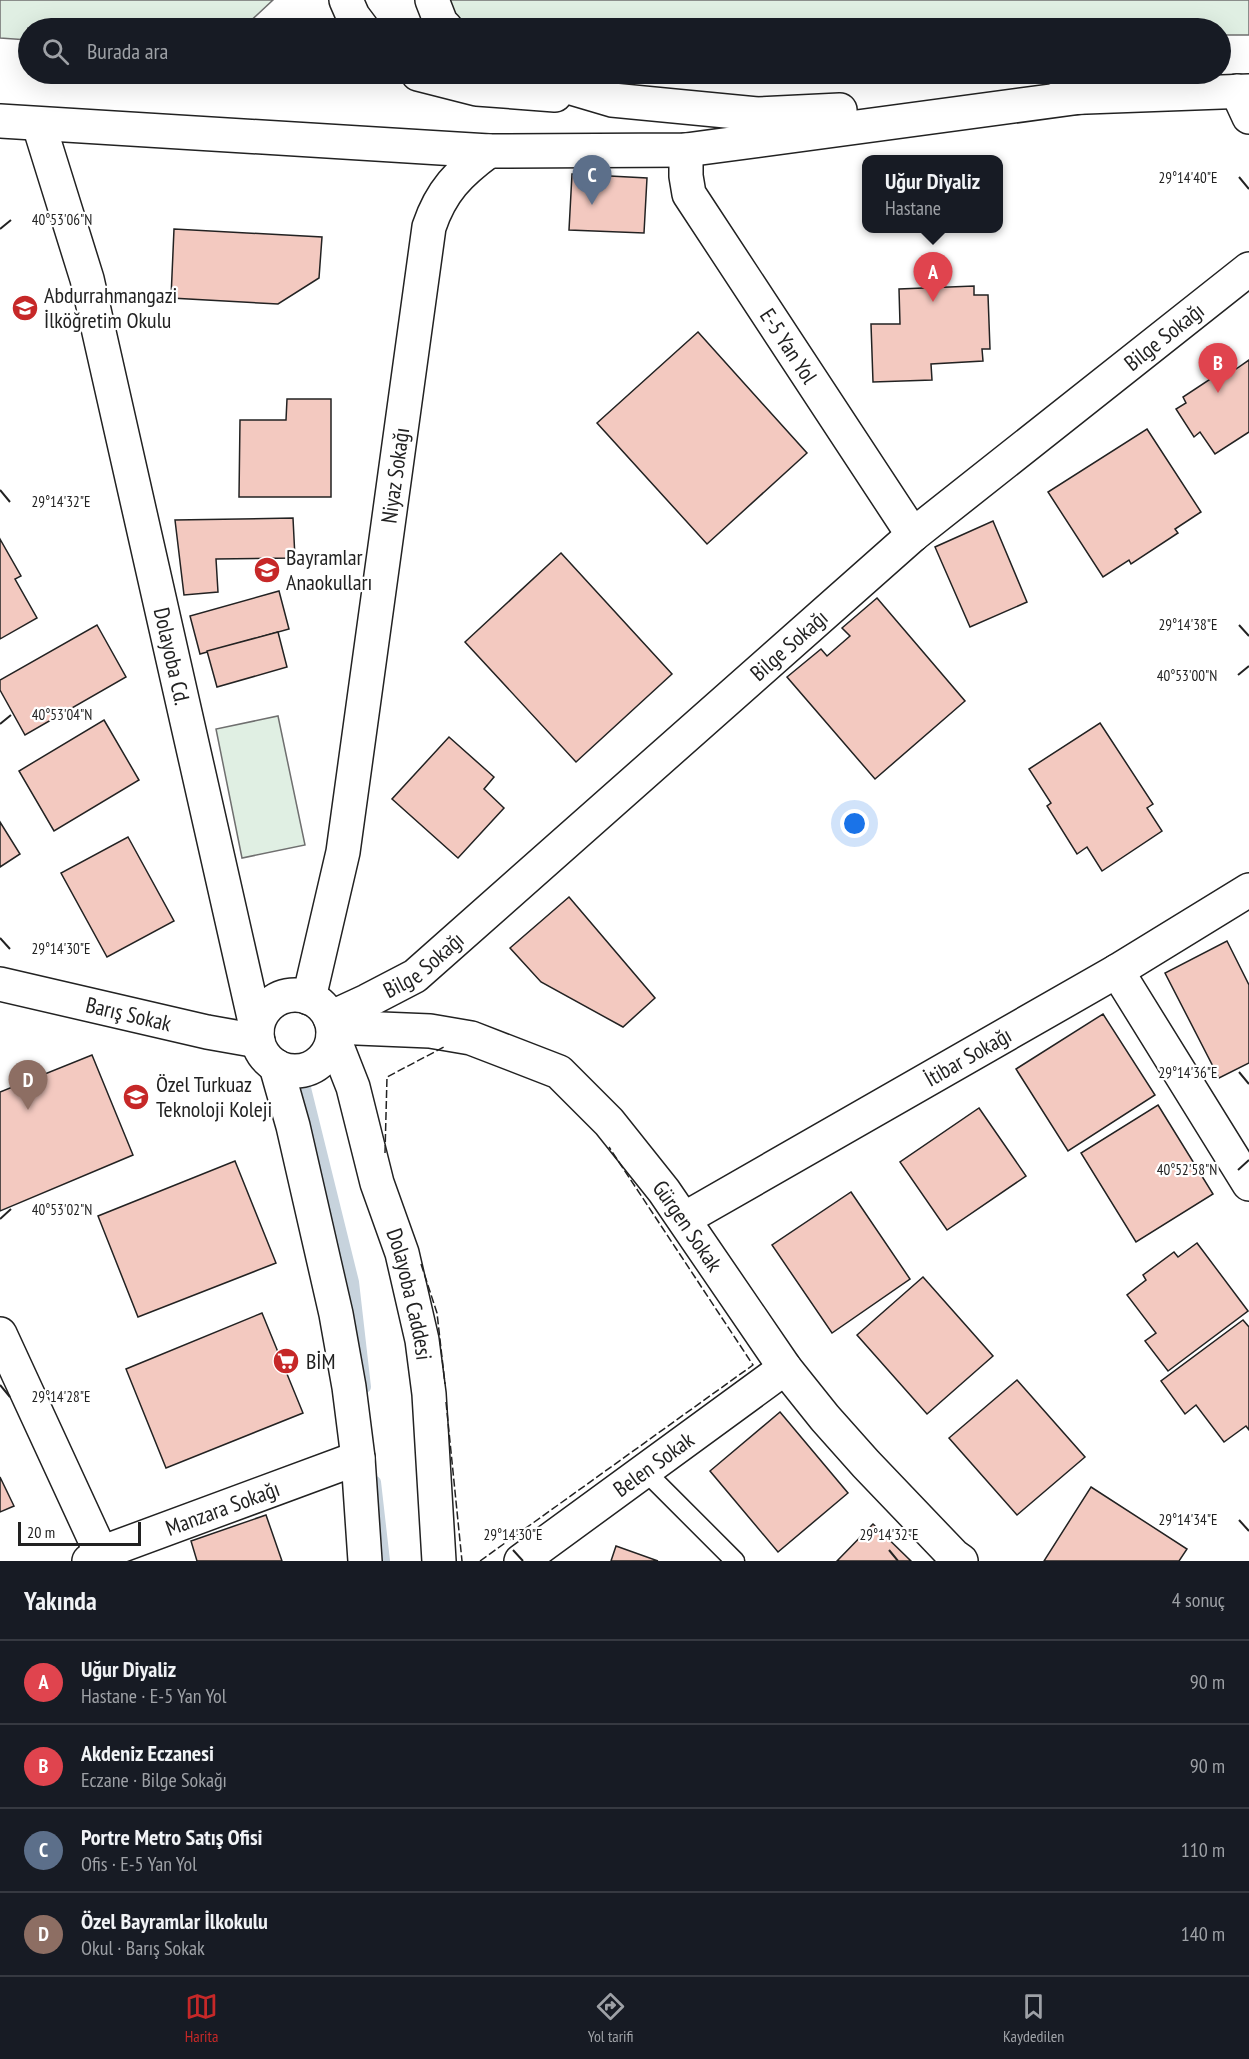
<!DOCTYPE html>
<html lang="tr">
<head>
<meta charset="utf-8">
<style>
	body { margin:0; font-family:"PT Sans Narrow",sans-serif; background:#242831; color:#f1f3f6 }
	.scale { position:absolute; left:18px; bottom:15px; width:123px; box-sizing:border-box; padding-left:6px; border:3px solid #222; border-top:0; font-size:16px; line-height:21px; white-space:nowrap; color:#222; -webkit-text-stroke:4px #fff; paint-order:stroke }
	.you { position:absolute; left:855px; top:824px; width:21px; height:21px; margin:-15px; border:4px solid #fff; border-radius:50%; background:#1a73e8; box-shadow:0 0 0 9px #1a73e833 }
	.badge { display:grid; place-items:center; width:39px; height:39px; border-radius:50%; background:#c62828; color:#fff; font-size:20px; font-weight:700 }
	.pin { position:absolute; translate:-50% -50px; filter:drop-shadow(0 2px 3px #0008) }
	.pin::after { content:''; position:absolute; top:32px; width:21px; height:18px; background:inherit; clip-path:polygon(0 0,100% 0,50% 100%) }
	.popup { position:absolute; left:862px; top:155px; width:141px; height:78px; box-sizing:border-box; display:grid; place-content:center; border-radius:12px; background:#171b24; filter:drop-shadow(0 2px 4px #0005); font-size:20px; white-space:nowrap; color:#9ea1a6 }
	.popup b { font-size:22px; color:#f1f3f6 }
	.popup::after { content:''; position:absolute; left:50%; top:100%; margin-left:-12px; border:12px solid transparent; border-top-color:#171b24 }
	.list { margin:0; padding:0; list-style:none }
	h2 { display:flex; justify-content:space-between; align-items:center; height:78px; margin:0; padding:0 24px; font-size:26px }
	h2 small { font-size:20px; font-weight:400; color:#9ea1a6 }
	.list li { display:grid; grid-template-columns:39px 1fr auto; gap:18px; align-items:center; box-sizing:border-box; height:84px; padding:0 24px; border-top:2px solid #363941 }
	.list b { display:block; font-size:22px; white-space:nowrap }
	.list p { margin:0; font-size:20px; white-space:nowrap; color:#9ea1a6 }
	.list em { font-size:20px; font-style:normal; color:#9ea1a6 }
	.icon { flex:none; width:33px; height:33px; fill:none; stroke:currentColor; stroke-width:2; stroke-linecap:round; stroke-linejoin:round }
	.map { position:relative; flex:none; width:1249px; height:1561px; overflow:hidden }
	.search { position:absolute; background:#171b24; box-shadow:0 6px 24px #0002; left:18px; right:18px; top:18px; height:66px; display:flex; align-items:center; gap:15px; box-sizing:border-box; padding:0 21px; border-radius:33px; color:#9ea1a6; font-size:22px }
	.sheet { height:414px; background:#171b24 }
	nav { display:flex; justify-content:space-around; align-items:center; box-sizing:border-box; height:84px; border-top:2px solid #363941; background:#171b24; font-size:16px; color:#9ea1a6 }
	nav a { display:grid; justify-items:center; gap:3px }
	nav .on { color:#c62828 }
	.map>svg:first-child { display:block }
	.green { fill:#e0efe3; stroke:#6f6f6f; stroke-width:1.5 }
	.lines { fill:none; stroke-linecap:round; stroke-linejoin:round }
	.stream { stroke:#c7d3dd; stroke-width:12 }
	.building { fill:#f3c9c0; stroke:#222; stroke-width:1.5 }
	.service-casing { stroke:#222; stroke-width:21 }
	.minor-casing { stroke:#222; stroke-width:36 }
	.tertiary-casing { stroke:#222; stroke-width:36 }
	.primary-casing { stroke:#222; stroke-width:36 }
	.service { stroke:#fff; stroke-width:18 }
	.minor { stroke:#fff; stroke-width:33 }
	.tertiary { stroke:#fff; stroke-width:33 }
	.primary { stroke:#fff; stroke-width:33 }
	.fence { stroke:#222; stroke-width:1.5; stroke-dasharray:8 3; stroke-linecap:butt }
	.ticks { fill:none; stroke:#222; stroke-width:2 }
	.labels { text-anchor:middle; dominant-baseline:central; stroke-width:4.5; stroke-linejoin:round; paint-order:stroke }
	.poi-label { font-size:22px; fill:#222; stroke:#fff; text-anchor:start }
	.street-label { font-size:22px; fill:#222; stroke:#fff }
	.ticks-label { font-size:15px; text-anchor:middle; fill:#222; stroke:#fff; stroke-width:4.5; stroke-linejoin:round; paint-order:stroke }
</style>
</head>
<body>
<div class="map">
<svg width="1249" height="1561" viewBox="0 0 1249 1561">
	<rect width="100%" height="100%" fill="#fff"/>
	<!-- green -->
	<g class="green">
		<path d="M0,0H273L243,28H28V40L0,38Z"/>
		<path d="M447,0H1249V35H1221L1220,28H465Z"/>
		<path d="M278,716L305,845L242,858L216,729Z"/>
	</g>
	<g class="lines">
		<!-- stream -->
		<g class="stream">
			<path d="M305,1088L353,1282L365,1387"/>
			<path d="M375,1482L384,1561"/>
		</g>
	</g>
	<!-- building -->
	<g class="building">
		<path d="M572,174L647,178L644,233L569,230Z"/>
		<path d="M174,229L322,237L319,278L278,304L171,298Z"/>
		<path d="M974,286V295H988L990,349H982L983,361L931,364L932,380L873,382L871,324H900L899,289Z"/>
		<path d="M698,332L807,453L707,544L597,423Z"/>
		<path d="M1249,360V432L1215,454L1200,432L1194,437L1176,409L1186,403L1183,397L1233,364L1236,369Z"/>
		<path d="M287,399H331V497H239L240,420H286Z"/>
		<path d="M1147,429L1201,512L1175,529L1178,533L1131,564L1129,560L1103,577L1048,492Z"/>
		<path d="M293,518L295,558L216,559L218,592L184,595L175,520Z"/>
		<path d="M993,521L1027,602L970,627L935,547Z"/>
		<path d="M0,539L21,576L15,579L37,618L0,639Z"/>
		<path d="M561,553L672,674L576,762L465,642Z"/>
		<path d="M279,591L289,629L200,654L190,616Z"/>
		<path d="M877,598L965,701L875,779L787,677L821,649L827,656L850,636L842,628Z"/>
		<path d="M97,625L126,677L25,735L0,690V680Z"/>
		<path d="M278,632L287,667L217,687L207,651Z"/>
		<path d="M104,720L139,780L54,831L19,771Z"/>
		<path d="M1100,723L1153,804L1147,808L1162,831L1102,871L1087,847L1077,854L1047,806L1051,803L1029,769Z"/>
		<path d="M449,737L494,777L484,789L504,808L458,858L392,799Z"/>
		<path d="M0,822L20,854L0,867Z"/>
		<path d="M128,837L174,921L107,957L61,873Z"/>
		<path d="M569,897L655,998L623,1027L541,982L510,948Z"/>
		<path d="M1227,941L1249,985V1063L1219,1078L1165,973Z"/>
		<path d="M1103,1014L1155,1095L1068,1151L1016,1069Z"/>
		<path d="M92,1055L133,1155L0,1211V1092Z"/>
		<path d="M1158,1105L1213,1194L1136,1242L1081,1153Z"/>
		<path d="M979,1108L1026,1176L947,1230L900,1162Z"/>
		<path d="M235,1161L276,1263L138,1317L98,1216Z"/>
		<path d="M851,1192L910,1279L832,1333L772,1245Z"/>
		<path d="M1197,1243L1248,1311L1168,1371L1145,1341L1156,1333L1127,1295L1146,1280L1143,1275L1174,1252L1178,1257Z"/>
		<path d="M923,1277L993,1356L927,1414L857,1335Z"/>
		<path d="M262,1313L303,1413L166,1468L126,1369Z"/>
		<path d="M1243,1320L1249,1327V1430L1246,1426L1224,1442L1196,1405L1185,1414L1161,1381Z"/>
		<path d="M1017,1380L1085,1457L1017,1515L949,1438Z"/>
		<path d="M780,1412L848,1493L778,1552L710,1471Z"/>
		<path d="M0,1477L14,1506L0,1512Z"/>
		<path d="M1091,1487L1187,1549L1179,1561H1044Z"/>
		<path d="M266,1515L282,1561H197L191,1541Z"/>
		<path d="M873,1524L911,1561H837Z"/>
		<path d="M616,1546L658,1561H611Z"/>
	</g>
	<g class="lines">
		<defs>
			<path id="service" d="M645,1471L735,1561"/>
			<g id="minor">
				<path d="M1237,91L1249,117"/>
				<path id="s1" d="M39,125L87,279L257,1031"/>
				<path id="s2" d="M686,150V176L689,194L913,535"/>
				<path d="M1117,971L1249,1184"/>
				<path id="s3" d="M0,984L207,1032L258,1041"/>
				<circle cx="295" cy="1033" r="38"/>
				<path id="s4" d="M309,998L343,852L429,227C441,191 459,173 489,151"/>
				<path id="s5" d="M330,1018L367,1001L415,976L913,535L1249,269"/>
				<path id="s6" d="M333,1027L430,1031L471,1038L559,1072L609,1122L664,1191L785,1368L825,1418L866,1464L954,1556L961,1561"/>
				<path id="s7" d="M684,1219L1117,971L1249,890"/>
				<path d="M0,1334L101,1553"/>
				<path id="s8" d="M89,1561L101,1553L358,1458"/>
				<path id="s9" d="M521,1561L785,1368"/>
			</g>
			<g id="tertiary">
				<path id="s10" d="M333,1036L353,1087L377,1183L402,1253L422,1340L429,1394L439,1561"/>
				<path d="M276,1066L293,1126L336,1314L349,1387L358,1458L365,1561"/>
			</g>
			<g id="primary">
				<path d="M346,0L353,16L362,28"/>
				<path d="M432,0L441,23L446,28"/>
				<path d="M418,74L477,89L555,95"/>
				<path d="M524,74L612,100L757,114L840,110"/>
				<path d="M1059,98L1249,91"/>
				<path d="M0,121L489,151L686,150L1081,97"/>
			</g>
		</defs>
		<!-- service casing -->
		<use href="#service" class="service-casing"/>
		<!-- minor casing -->
		<use href="#minor" class="minor-casing"/>
		<!-- tertiary casing -->
		<use href="#tertiary" class="tertiary-casing"/>
		<!-- primary casing -->
		<use href="#primary" class="primary-casing"/>
		<!-- service -->
		<use href="#service" class="service"/>
		<!-- minor -->
		<use href="#minor" class="minor"/>
		<!-- tertiary -->
		<use href="#tertiary" class="tertiary"/>
		<!-- primary -->
		<use href="#primary" class="primary"/>
		<!-- fence -->
		<g class="fence">
			<path d="M385,1153L387,1077L444,1047"/>
			<path d="M421,1264L437,1313L445,1384"/>
			<path d="M446,1402L462,1561"/>
			<path d="M480,1561L753,1365L609,1147"/>
		</g>
	</g>
	<!-- ticks -->
	<path class="ticks" d="M1239,177L1249,189M0,229L11,220M0,490L10,502M1239,625L1249,636M1238,675L1249,666M0,724L11,715M0,938L10,949M1239,1072L1249,1084M1238,1170L1249,1160M0,1219L11,1209M0,1385L10,1397M1239,1520L1249,1531M513,1550L523,1561M889,1550L898,1561"/>
	<!-- icons -->
	<defs>
		<symbol id="school-disc" viewBox="-11 -11 22 22"><circle r="9.5" fill="#c62828" stroke="#fff"/><path d="M0-5L7-2L0 1L-7-2ZM-4 1L0 2.5L4 1V4Q0 6-4 4Z" fill="#fff"/></symbol>
		<symbol id="supermarket-disc" viewBox="-11 -11 22 22"><circle r="9.5" fill="#c62828" stroke="#fff"/><path d="M-6-5.5h2.5l.6 2H6L4.5 2H-2.5L-4.4-4H-6ZM-1.5 3.2a1.3 1.3 0 1 0 .1 0ZM3 3.2a1.3 1.3 0 1 0 .1 0Z" fill="#fff"/></symbol>
	</defs>
	<g fill-rule="evenodd">
		<use href="#school-disc" x="10" y="293" width="30" height="30"/>
		<use href="#school-disc" x="252" y="555" width="30" height="30"/>
		<use href="#school-disc" x="121" y="1082" width="30" height="30"/>
		<use href="#supermarket-disc" x="271" y="1346" width="30" height="30"/>
	</g>
	<g class="labels">
		<!-- poi labels -->
		<g class="poi-label">
			<text x="44" y="295">Abdurrahmangazi<tspan x="44" dy="25">İlköğretim Okulu</tspan></text>
			<text x="286" y="557">Bayramlar<tspan x="286" dy="25">Anaokulları</tspan></text>
			<text x="156" y="1084">Özel Turkuaz<tspan x="156" dy="25">Teknoloji Koleji</tspan></text>
			<text x="306" y="1361">BİM</text>
		</g>
		<!-- street labels -->
		<g class="street-label">
			<text stroke="none"><textPath href="#s5" startOffset="1080">Bilge Sokağı</textPath></text>
			<text stroke="none"><textPath href="#s2" startOffset="226">E-5 Yan Yol</textPath></text>
			<text stroke="none"><textPath href="#s4" startOffset="530">Niyaz Sokağı</textPath></text>
			<text stroke="none"><textPath href="#s5" startOffset="594">Bilge Sokağı</textPath></text>
			<text stroke="none"><textPath href="#s1" startOffset="548">Dolayoba Cd.</textPath></text>
			<text stroke="none"><textPath href="#s5" startOffset="108">Bilge Sokağı</textPath></text>
			<text stroke="none"><textPath href="#s3" startOffset="132">Barış Sokak</textPath></text>
			<text stroke="none"><textPath href="#s7" startOffset="327">İtibar Sokağı</textPath></text>
			<text stroke="none"><textPath href="#s6" startOffset="434">Gürgen Sokak</textPath></text>
			<text stroke="none"><textPath href="#s10" startOffset="270">Dolayoba Caddesi</textPath></text>
			<text stroke="none"><textPath href="#s9" startOffset="164">Belen Sokak</textPath></text>
			<text stroke="none"><textPath href="#s8" startOffset="144">Manzara Sokağı</textPath></text>
		</g>
	</g>
	<g class="ticks-label">
		<text x="1188" y="183">29°14'40"E</text>
		<text x="62" y="225">40°53'06"N</text>
		<text x="61" y="507">29°14'32"E</text>
		<text x="1188" y="630">29°14'38"E</text>
		<text x="1187" y="681">40°53'00"N</text>
		<text x="62" y="720">40°53'04"N</text>
		<text x="61" y="954">29°14'30"E</text>
		<text x="1188" y="1078">29°14'36"E</text>
		<text x="1187" y="1175">40°52'58"N</text>
		<text x="62" y="1215">40°53'02"N</text>
		<text x="61" y="1402">29°14'28"E</text>
		<text x="1188" y="1525">29°14'34"E</text>
		<text x="513" y="1540">29°14'30"E</text>
		<text x="889" y="1540">29°14'32"E</text>
	</g>
</svg>
<div class="scale">20 m</div>
<div class="you"></div>
<div class="pin badge" style="left:933px;top:302px;background:#e0444e">A</div>
<div class="popup"><b>Uğur Diyaliz</b>Hastane</div>
<div class="pin badge" style="left:1218px;top:393px;background:#e0444e">B</div>
<div class="pin badge" style="left:592px;top:205px;background:#5c6f8a">C</div>
<div class="pin badge" style="left:28px;top:1110px;background:#8d6e63">D</div>
<div class="search"><svg class="icon" aria-label="search" viewBox="0 0 24 24"><circle cx="10" cy="10" r="6"/><path d="M15 15l6 6"/></svg>Burada ara</div>
</div>
<section class="sheet">
<h2>Yakında<small>4 sonuç</small></h2>
<ul class="list">
<li><span class="badge" style="background:#e0444e">A</span><div><b>Uğur Diyaliz</b><p>Hastane · E-5 Yan Yol</p></div><em>90 m</em></li>
<li><span class="badge" style="background:#e0444e">B</span><div><b>Akdeniz Eczanesi</b><p>Eczane · Bilge Sokağı</p></div><em>90 m</em></li>
<li><span class="badge" style="background:#5c6f8a">C</span><div><b>Portre Metro Satış Ofisi</b><p>Ofis · E-5 Yan Yol</p></div><em>110 m</em></li>
<li><span class="badge" style="background:#8d6e63">D</span><div><b>Özel Bayramlar İlkokulu</b><p>Okul · Barış Sokak</p></div><em>140 m</em></li>
</ul>
</section>
<nav>
<a class="on"><svg class="icon" aria-label="map" viewBox="0 0 24 24"><path d="M3 6l6-2 6 2 6-2v14l-6 2-6-2-6 2zM9 4v14M15 6v14"/></svg>Harita</a>
<a><svg class="icon" aria-label="directions" viewBox="0 0 24 24"><path d="M12 3l9 9-9 9-9-9zM9 14v-3h6M13 9l2 2-2 2"/></svg>Yol tarifi</a>
<a><svg class="icon" aria-label="saved" viewBox="0 0 24 24"><path d="M7 4h10v16l-5-4-5 4z"/></svg>Kaydedilen</a>
</nav>
</body>
</html>
